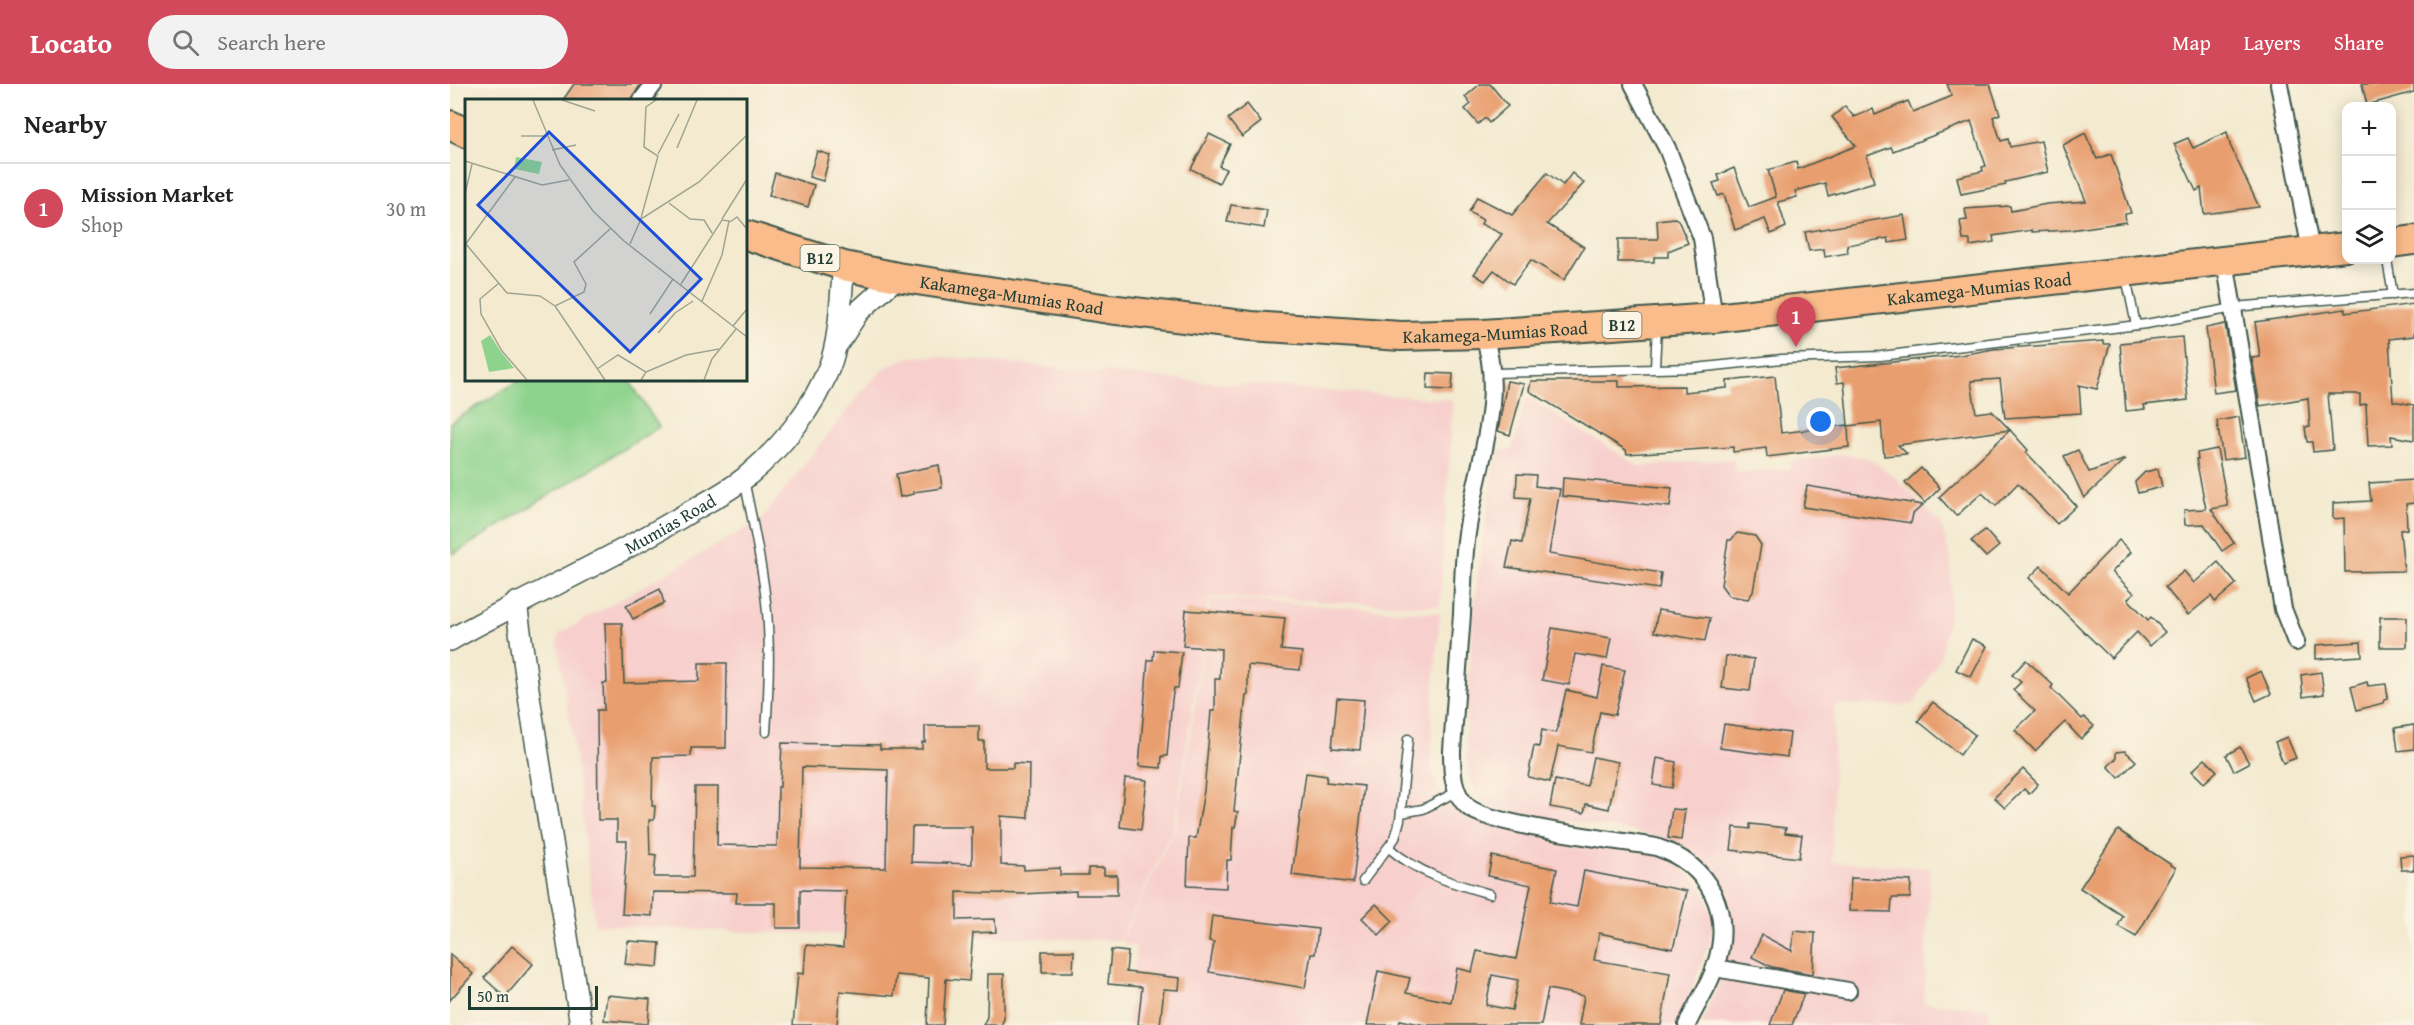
<!DOCTYPE html>
<html lang="en">
<head>
<meta charset="utf-8">
<style>
	body { margin:0; font-family:"Gentium Book Plus",serif; background:#f2f2f2; color:#222 }
	.controls { position:absolute; right:18px; top:18px; display:grid; overflow:hidden; border-radius:12px; box-shadow:0 3px 15px #0003 }
	.controls button { width:54px; height:54px; display:grid; place-items:center; padding:0; border:0; border-bottom:2px solid #e0e0e0; background:#fff; color:#222; font:30px sans-serif }
	.scale { position:absolute; left:18px; bottom:15px; width:130px; box-sizing:border-box; padding-left:6px; border:3px solid #1f3d34; border-top:0; font-size:16px; line-height:21px; white-space:nowrap; color:#1f3d34; -webkit-text-stroke:4px #fcf5e5; paint-order:stroke }
	.you { position:absolute; left:1371px; top:338px; width:21px; height:21px; margin:-15px; border:4px solid #fff; border-radius:50%; background:#1a73e8; box-shadow:0 0 0 9px #1a73e833 }
	.badge { display:grid; place-items:center; width:39px; height:39px; border-radius:50%; background:#d1495b; color:#fff; font-size:20px; font-weight:700 }
	.pin { position:absolute; translate:-50% -50px; filter:drop-shadow(0 2px 3px #0008) }
	.pin::after { content:''; position:absolute; top:32px; width:21px; height:18px; background:inherit; clip-path:polygon(0 0,100% 0,50% 100%) }
	.list { margin:0; padding:0; list-style:none }
	h2 { display:flex; justify-content:space-between; align-items:center; height:78px; margin:0; padding:0 24px; font-size:26px }
	h2 small { font-size:20px; font-weight:400; color:#767676 }
	.list li { display:grid; grid-template-columns:39px 1fr auto; gap:18px; align-items:center; box-sizing:border-box; height:90px; padding:0 24px; border-top:2px solid #e0e0e0 }
	.list b { display:block; font-size:22px; white-space:nowrap }
	.list p { margin:0; font-size:20px; white-space:nowrap; color:#767676 }
	.list em { font-size:20px; font-style:normal; color:#767676 }
	.icon { flex:none; width:33px; height:33px; fill:none; stroke:currentColor; stroke-width:2; stroke-linecap:round; stroke-linejoin:round }
	.map { position:relative; flex:none; width:1964px; height:941px; overflow:hidden }
	header { display:flex; align-items:center; gap:36px; box-sizing:border-box; height:84px; padding:0 30px; background:#d1495b; color:#fff }
	header strong { font-size:28px }
	nav { display:flex; gap:33px; margin-inline-start:auto; font-size:21px }
	.search { width:420px; height:54px; background:#f2f2f2; display:flex; align-items:center; gap:15px; box-sizing:border-box; padding:0 21px; border-radius:33px; color:#767676; font-size:22px }
	main { display:flex }
	aside { flex:1; background:#fff }
	.map>svg:first-child { display:block }
	.built { fill:#f7d0cd }
	.green { fill:#8dd38d; stroke:#568860; stroke-width:1.5 }
	.building { fill:#e89e6e; fill-rule:evenodd }
	.lines { fill:none; stroke-linecap:round; stroke-linejoin:round }
	.service-casing { stroke:#3f574b; stroke-width:11 }
	.minor-casing { stroke:#3f574b; stroke-width:20 }
	.tertiary-casing { stroke:#3f574b; stroke-width:24 }
	.trunk-casing { stroke:#3f574b; stroke-width:32 }
	.service { stroke:#fff; stroke-width:8 }
	.minor { stroke:#fff; stroke-width:16 }
	.tertiary { stroke:#fff; stroke-width:21 }
	.trunk { stroke:#fabc8b; stroke-width:28 }
	.labels { text-anchor:middle; dominant-baseline:central; stroke-width:4.5; stroke-linejoin:round; paint-order:stroke }
	.shield { fill:#fcf5e5; stroke:#617469; stroke-width:1.5 }
	.shield-label { font-size:16px; font-weight:bold; fill:#1f3d34 }
	.street-label { font-size:18px; fill:#1f3d34; stroke:#fcf5e5 }
	.inset-road { fill:none; stroke:#9ea592; stroke-width:1.5 }
	.view { fill:#1d4ed8; fill-opacity:0.15; stroke:#1d4ed8; stroke-width:3 }
	.inset-edge { fill:none; stroke:#1f3d34; stroke-width:3 }
</style>
</head>
<body>
<header>
<strong>Locato</strong>
<div class="search"><svg class="icon" aria-label="search" viewBox="0 0 24 24"><circle cx="10" cy="10" r="6"/><path d="M15 15l6 6"/></svg>Search here</div>
<nav><a>Map</a><a>Layers</a><a>Share</a></nav>
</header>
<main>
<aside>
<h2>Nearby<small></small></h2>
<ul class="list">
<li><span class="badge">1</span><div><b>Mission Market</b><p>Shop</p></div><em>30 m</em></li>
</ul>
</aside>
<div class="map">
<svg width="1964" height="941" viewBox="0 0 1964 941">
	<rect width="100%" height="100%" fill="#fcf5e5"/>
	<filter id="ink" filterUnits="userSpaceOnUse"><feTurbulence type="fractalNoise" baseFrequency=".0167" numOctaves="2"/><feDisplacementMap in="SourceGraphic" scale="12" xChannelSelector="R" yChannelSelector="G"/><feConvolveMatrix kernelMatrix="1 2 1 2 8 2 1 2 1" color-interpolation-filters="sRGB"/></filter>
	<filter id="wash" filterUnits="userSpaceOnUse"><feTurbulence type="fractalNoise" baseFrequency=".008" numOctaves="4" result="noise"/><feDisplacementMap in="SourceGraphic" scale="24" xChannelSelector="R" yChannelSelector="G"/><feGaussianBlur stdDeviation="1.35" result="paint"/><feColorMatrix in="noise" values="0 0 0 0 0 0 0 0 0 0 0 0 0 0 0 0 0 1.4 0 .05"/><feComposite in="paint" operator="in"/></filter>
	<g filter="url(#wash)">
		<rect width="100%" height="100%" fill="#f3ead0"/>
		<!-- built -->
		<g class="built">
			<path d="M482,272L745,297L1003,316L990,522L759,513L724,743L670,856L299,848L145,841L124,662L107,557L109,550L311,436L413,306L425,293L440,281L459,273Z"/>
			<path d="M1077,313L1189,382L1283,375L1285,389L1340,385V377L1396,370L1420,375L1447,395L1490,439L1501,475V520L1490,575L1463,621H1384L1382,778L1480,784L1474,919L1540,924L1539,941H1252L1270,895L1279,848V829L1273,805L1246,771L1235,763L1211,754L1182,747L1056,728L1043,725L1029,715L1021,697L1017,678L1016,631L1025,515L1046,366H1062Z"/>
			<path d="M761,515L990,529L982,626V685L990,708L997,720L1003,725L1033,737L1223,773L1252,803L1263,833L1260,857L1228,941H678L686,862L676,860L671,857L726,743Z"/>
		</g>
		<!-- green -->
		<path class="green" d="M70,296H179L209,343L4,470L0,463V339Z"/>
		<g id="blocks">
			<!-- building -->
			<g class="building">
				<path d="M124,0H191L181,16H113Z"/>
				<path d="M1030,0H1040L1058,22L1039,39L1035,34L1028,40L1015,25L1021,20L1015,13Z"/>
				<path d="M1497,0H1540L1550,30L1543,33L1551,57L1558,55L1560,63L1591,57L1598,88L1555,98L1556,101L1511,110L1507,93L1533,87L1532,83L1536,82L1521,37L1443,67L1441,63L1417,72L1424,98L1378,112L1375,99L1345,107L1347,113L1328,118L1336,143L1321,150L1315,135L1285,146L1274,110L1268,112L1263,99L1270,97L1268,91L1284,84L1299,123L1326,113L1318,86L1346,78L1348,85L1406,62L1382,33L1395,22L1404,33L1423,25L1425,31L1458,17L1463,28L1502,12Z"/>
				<path d="M1912,0H1964V8L1917,21Z"/>
				<path d="M797,20L811,38L792,53L778,35Z"/>
				<path d="M1777,48L1780,61L1809,123L1754,130L1751,104L1746,107L1724,60L1738,54L1743,64Z"/>
				<path d="M1635,49L1647,75L1661,70L1681,129L1675,130L1676,138L1620,146L1582,148V146L1543,152L1544,158L1520,162V156H1513L1510,137L1517,136L1515,125L1560,122L1561,127L1597,120L1636,117L1613,61Z"/>
				<path d="M759,50L780,60L769,82L776,85L769,99L741,85Z"/>
				<path d="M367,67L380,71L373,97L359,93Z"/>
				<path d="M325,89L364,101L358,123L319,111Z"/>
				<path d="M1097,89L1113,101L1122,89L1134,99L1097,140L1134,163L1114,196L1081,176L1063,200L1044,186L1035,197L1024,190L1052,150L1031,140L1033,136L1019,128L1027,113L1062,131Z"/>
				<path d="M781,121L817,126L814,144L777,138Z"/>
				<path d="M1454,131L1458,156L1439,159L1438,154L1397,161L1398,169L1375,173L1374,165L1359,167L1355,148Z"/>
				<path d="M1225,134L1228,136L1238,159L1218,167V173H1204V178H1168V155H1208L1207,136Z"/>
				<path d="M1964,220V252L1939,255L1943,317L1964,321V356L1941,352L1942,361L1918,362L1916,320L1910,321V310H1878L1883,366L1863,368L1862,358H1857L1855,343H1860L1858,314L1810,322L1802,274L1810,273L1805,238L1895,225V229Z"/>
				<path d="M1775,240L1786,306L1764,309L1756,244Z"/>
				<path d="M1732,253L1738,316L1694,321L1695,325L1676,327L1670,259Z"/>
				<path d="M1653,257V260H1660L1647,305L1629,301L1631,329L1555,334L1550,295L1521,297L1526,329L1542,327L1560,346L1448,361L1457,370L1434,372L1431,338L1398,342L1399,363L1317,373L1316,364L1283,368V363L1177,370L1176,366L1079,307L1081,297H1169V303L1234,302V308L1277,304V297L1325,292L1331,349L1398,341L1394,298L1387,299L1385,284L1511,271L1544,265Z"/>
				<path d="M978,289L1003,290L1002,306L977,305Z"/>
				<path d="M1057,297L1074,300L1060,351L1048,347Z"/>
				<path d="M1789,333L1795,373L1773,376L1767,337Z"/>
				<path d="M1560,346L1578,366L1576,368L1626,422L1607,440L1568,399L1546,422L1532,409L1506,432L1489,413Z"/>
				<path d="M1767,365L1778,422L1761,425L1784,459L1772,467L1754,440L1735,441L1734,426L1756,425L1746,375H1748L1747,369Z"/>
				<path d="M1628,366L1639,388L1676,375L1634,414L1614,372Z"/>
				<path d="M489,381L492,404L463,408L464,410L450,413L446,390Z"/>
				<path d="M1471,384L1490,404L1475,419L1455,399Z"/>
				<path d="M1708,385L1712,403L1688,409L1685,398L1695,388Z"/>
				<path d="M1067,390L1086,391L1085,402L1110,405L1099,470L1211,489L1209,505L1056,483L1062,457L1072,459L1080,414L1066,413Z"/>
				<path d="M1113,394L1222,404L1220,423L1112,412Z"/>
				<path d="M1963,396L1964,419L1956,420L1957,445L1950,446L1954,487L1895,488L1894,434L1883,435V419L1921,417L1919,399Z"/>
				<path d="M1357,402L1473,421L1463,430L1461,439L1353,423Z"/>
				<path d="M1535,446L1549,462L1536,473L1521,457Z"/>
				<path d="M1287,449L1305,452L1311,461L1303,508L1298,515L1279,512L1271,501L1278,456H1281Z"/>
				<path d="M1669,456L1681,468L1662,488L1684,509L1678,515L1698,536L1701,533L1715,548L1700,562L1687,548L1661,574L1579,494L1591,482L1618,509Z"/>
				<path d="M1768,478L1786,500L1765,518L1761,512L1738,531L1715,503L1734,487L1744,499Z"/>
				<path d="M210,505L214,519L183,535L176,522Z"/>
				<path d="M736,526L835,534L831,566L852,568L850,586L798,581V611H796L784,727L788,728L785,743H783L781,776H777L776,804L737,802L739,754H746L754,707L761,627H765V595H770L771,565L733,562Z"/>
				<path d="M1208,526L1260,534L1255,557L1204,548Z"/>
				<rect x="1930" y="533" width="27" height="30"/>
				<path d="M155,539H172L174,599L249,597V579H277L276,664H241V672L203,673L202,722H205L204,736H199L200,770L206,771L204,793H243L245,703H268L267,761L327,762L328,703H330L332,659L430,661V665H472V658H475V642H529V657H534V684H563V679L579,680L578,734L551,732V781L574,782V786L610,784V791H638V784H654V791H667V811H626V807L573,810L507,808V836L545,835L546,848L523,849L519,897L496,895L493,941H477L479,894L446,891L444,912L390,907L387,941H343L348,889L354,890L356,861L393,864L396,807L350,806V844H326V819H286L287,809L203,808L202,832L172,830L177,757H167V736H148L147,626H154L153,599H157ZM352,683L438,686L436,784L350,783ZM462,743H522V780L461,778Z"/>
				<path d="M1102,544L1161,554L1157,575L1125,570L1119,601L1092,596Z"/>
				<path d="M1522,555L1537,562L1521,593L1506,586Z"/>
				<path d="M1911,558L1912,572L1866,575V561Z"/>
				<path d="M704,566L732,568L728,604H724L722,615L717,672H712L711,684L689,682L698,576H703Z"/>
				<path d="M1276,572L1304,575L1300,607L1272,604Z"/>
				<path d="M1576,576L1603,601L1601,604L1632,635L1634,633L1644,642L1631,655L1615,638L1585,667L1565,646L1585,627L1563,606L1571,598L1562,591Z"/>
				<path d="M1153,582L1175,586L1165,631L1150,628L1141,668L1108,662L1100,698L1078,693L1084,662L1089,663L1092,646L1105,649L1108,642L1116,606L1147,613Z"/>
				<path d="M1811,587L1821,610L1806,617L1796,594Z"/>
				<path d="M1871,588L1874,610L1853,613L1851,591Z"/>
				<path d="M1917,598L1918,602L1936,600L1938,615L1934,616L1933,619L1907,626L1901,603Z"/>
				<path d="M887,614L914,616L910,666L882,664Z"/>
				<path d="M1483,618L1525,651L1510,671L1468,637Z"/>
				<path d="M1274,640L1340,649L1337,673L1270,664Z"/>
				<path d="M1964,641V665L1948,667L1945,644Z"/>
				<path d="M1837,653L1846,674L1833,679L1825,658Z"/>
				<path d="M1790,663L1799,679L1784,687L1776,671Z"/>
				<path d="M1675,667L1686,677L1669,694L1658,682L1666,675V668Z"/>
				<path d="M1143,673L1168,678L1159,725L1136,720L1134,729L1100,723L1105,696L1137,702Z"/>
				<path d="M1207,674L1226,678L1222,704L1203,701Z"/>
				<path d="M1755,675L1767,687L1754,699L1742,687Z"/>
				<path d="M1573,685L1588,700L1579,710L1574,705L1555,724L1544,714Z"/>
				<path d="M856,689L877,692L876,698L914,702L903,799L842,791Z"/>
				<path d="M675,694L697,696L691,746L670,743Z"/>
				<path d="M1222,725L1235,726L1231,756L1218,754Z"/>
				<path d="M1300,740L1336,744L1335,749L1352,751L1349,774L1281,766L1284,743L1300,745Z"/>
				<path d="M1668,746L1726,784L1686,853L1668,842L1673,832L1630,804Z"/>
				<path d="M1964,771V786H1951L1950,772Z"/>
				<path d="M1042,772L1107,785L1100,818L1127,823L1134,787L1237,807L1223,865L1149,849L1144,876L1220,889L1211,941H1129L1134,912L1098,905L1091,941H975L950,936L949,941H917L928,887L960,894L956,909L1001,918L1007,884L1022,888L1027,867L1066,875L1081,801L1038,792ZM1042,891L1068,896L1062,926L1036,921Z"/>
				<path d="M1401,794L1461,797L1460,814H1442L1441,828L1399,827Z"/>
				<path d="M926,820L943,837L929,851L912,834Z"/>
				<path d="M762,832L868,845L865,870H861L855,904L759,888L764,858L759,857Z"/>
				<path d="M1344,847L1365,849L1363,890L1322,883L1302,873L1312,851L1342,867Z"/>
				<path d="M178,857L210,859L208,883L175,880Z"/>
				<path d="M62,862L83,880L55,913L34,894Z"/>
				<path d="M661,866L678,868L676,888L730,894L729,906L714,905L710,941H688L692,903L658,900Z"/>
				<path d="M592,867H624L623,888H592Z"/>
				<path d="M0,870L23,890L0,916Z"/>
				<path d="M538,890H554V935L551,941H533L537,933Z"/>
				<path d="M1333,906L1354,910L1342,941H1320Z"/>
				<path d="M157,911L200,915L198,940L154,936Z"/>
			</g>
		</g>
	</g>
	<g filter="url(#ink)">
		<use href="#blocks" fill-opacity="0" stroke="#3f574b" stroke-width="1.5"/>
		<g class="lines">
			<defs>
				<g id="service">
					<path d="M1937,176L1943,211"/>
					<path d="M1676,193L1686,241"/>
					<path d="M1205,283L1207,242"/>
					<path d="M1043,289L1245,284L1332,275L1431,272L1696,240L1795,222L1964,209"/>
					<path d="M294,395C302,436 312,477 316,518C321,560 319,605 316,648"/>
					<path d="M951,729L973,725L1008,707"/>
					<path d="M939,764C969,790 1002,799 1040,810"/>
					<path d="M913,797L945,754L950,736L958,655"/>
				</g>
				<g id="minor">
					<path d="M1183,0L1217,64L1252,154L1264,234"/>
					<path d="M1829,0L1861,167"/>
					<path d="M192,16L204,0"/>
					<path d="M1775,177L1833,525L1846,558"/>
					<path d="M1033,250C1058,314 1023,391 1016,457C1013,481 1013,505 1012,530C1009,575 1005,621 1002,667C1002,686 1002,709 1018,723C1038,741 1172,757 1206,763C1260,781 1284,829 1265,883C1259,903 1245,922 1237,941"/>
					<path d="M1265,884L1398,907"/>
				</g>
				<g id="tertiary">
					<path d="M388,259L408,228L447,193"/>
					<path d="M66,519L80,619L131,941"/>
					<path id="s1" d="M0,556C78,512 161,476 238,429C257,418 279,407 296,393C331,364 364,324 380,281C391,251 390,214 394,182"/>
				</g>
				<g id="trunk">
					<path d="M0,41L16,49"/>
					<path id="s2" d="M296,151L394,182L447,193L659,225L801,242L951,252L1033,250L1264,234L1896,163"/>
					<path d="M1942,159L1964,156"/>
				</g>
			</defs>
			<!-- service casing -->
			<use href="#service" class="service-casing"/>
			<!-- minor casing -->
			<use href="#minor" class="minor-casing"/>
			<!-- tertiary casing -->
			<use href="#tertiary" class="tertiary-casing"/>
			<!-- trunk casing -->
			<use href="#trunk" class="trunk-casing"/>
			<!-- service -->
			<use href="#service" class="service"/>
			<!-- minor -->
			<use href="#minor" class="minor"/>
			<!-- tertiary -->
			<use href="#tertiary" class="tertiary"/>
			<!-- trunk -->
			<use href="#trunk" class="trunk"/>
		</g>
	</g>
	<g class="labels">
		<!-- shield labels -->
		<g class="shield">
			<rect x="350.5" y="161" width="39" height="26" rx="4.5"/>
			<rect x="1152.5" y="228" width="39" height="26" rx="4.5"/>
		</g>
		<g class="shield-label">
			<text x="370" y="174">B12</text>
			<text x="1172" y="241">B12</text>
		</g>
		<!-- street labels -->
		<g class="street-label">
			<text stroke="none"><textPath href="#s2" startOffset="1245">Kakamega-Mumias Road</textPath></text>
			<text stroke="none"><textPath href="#s2" startOffset="273">Kakamega-Mumias Road</textPath></text>
			<text stroke="none"><textPath href="#s2" startOffset="759">Kakamega-Mumias Road</textPath></text>
			<text stroke="none"><textPath href="#s1" startOffset="249">Mumias Road</textPath></text>
		</g>
	</g>
	<!-- overview -->
	<g transform="translate(15 15)">
		<rect width="282" height="282" fill="#f3ead0"/>
		<path d="M51,58L77,63L74,75L49,70ZM25,236L36,253L49,269L24,273L16,242Z" fill="#8dd38d"/>
		<path class="inset-road" d="M68,1L95,66L128,112L159,142L282,238M97,1L130,12M56,37H81M212,49L232,1M87,51L111,46M193,55L214,15M0,62L77,86L104,81M0,95L7,65M204,104L225,120L239,121L247,134M176,119L193,57L179,48L181,8L191,1M257,120L282,80M265,123L272,118L282,130M1,145L42,194L75,197L90,207L119,193L121,185L109,163L145,130M165,145L176,120L234,83L282,36M0,146L50,78M34,184L15,200L16,215L37,252L62,281M216,185L257,121L264,122L257,156L237,202M90,207L140,281M185,215L208,180M268,227L282,210M193,234L210,214L228,202M132,270L153,256L181,273L176,281M181,273L221,256L254,250M239,281L247,260L271,230"/>
		<path class="view" d="M84,33L236,180L165,253L13,106Z"/>
		<rect width="282" height="282" class="inset-edge"/>
	</g>
</svg>
<div class="controls">
<button>+</button>
<button>−</button>
<button><svg class="icon" aria-label="layers" viewBox="0 0 24 24"><path d="M12 4l9 5-9 5-9-5zM3 14l9 5 9-5"/></svg></button>
</div>
<div class="scale">50 m</div>
<div class="you"></div>
<div class="pin badge" style="left:1346px;top:263px">1</div>
</div>
</main>
</body>
</html>
